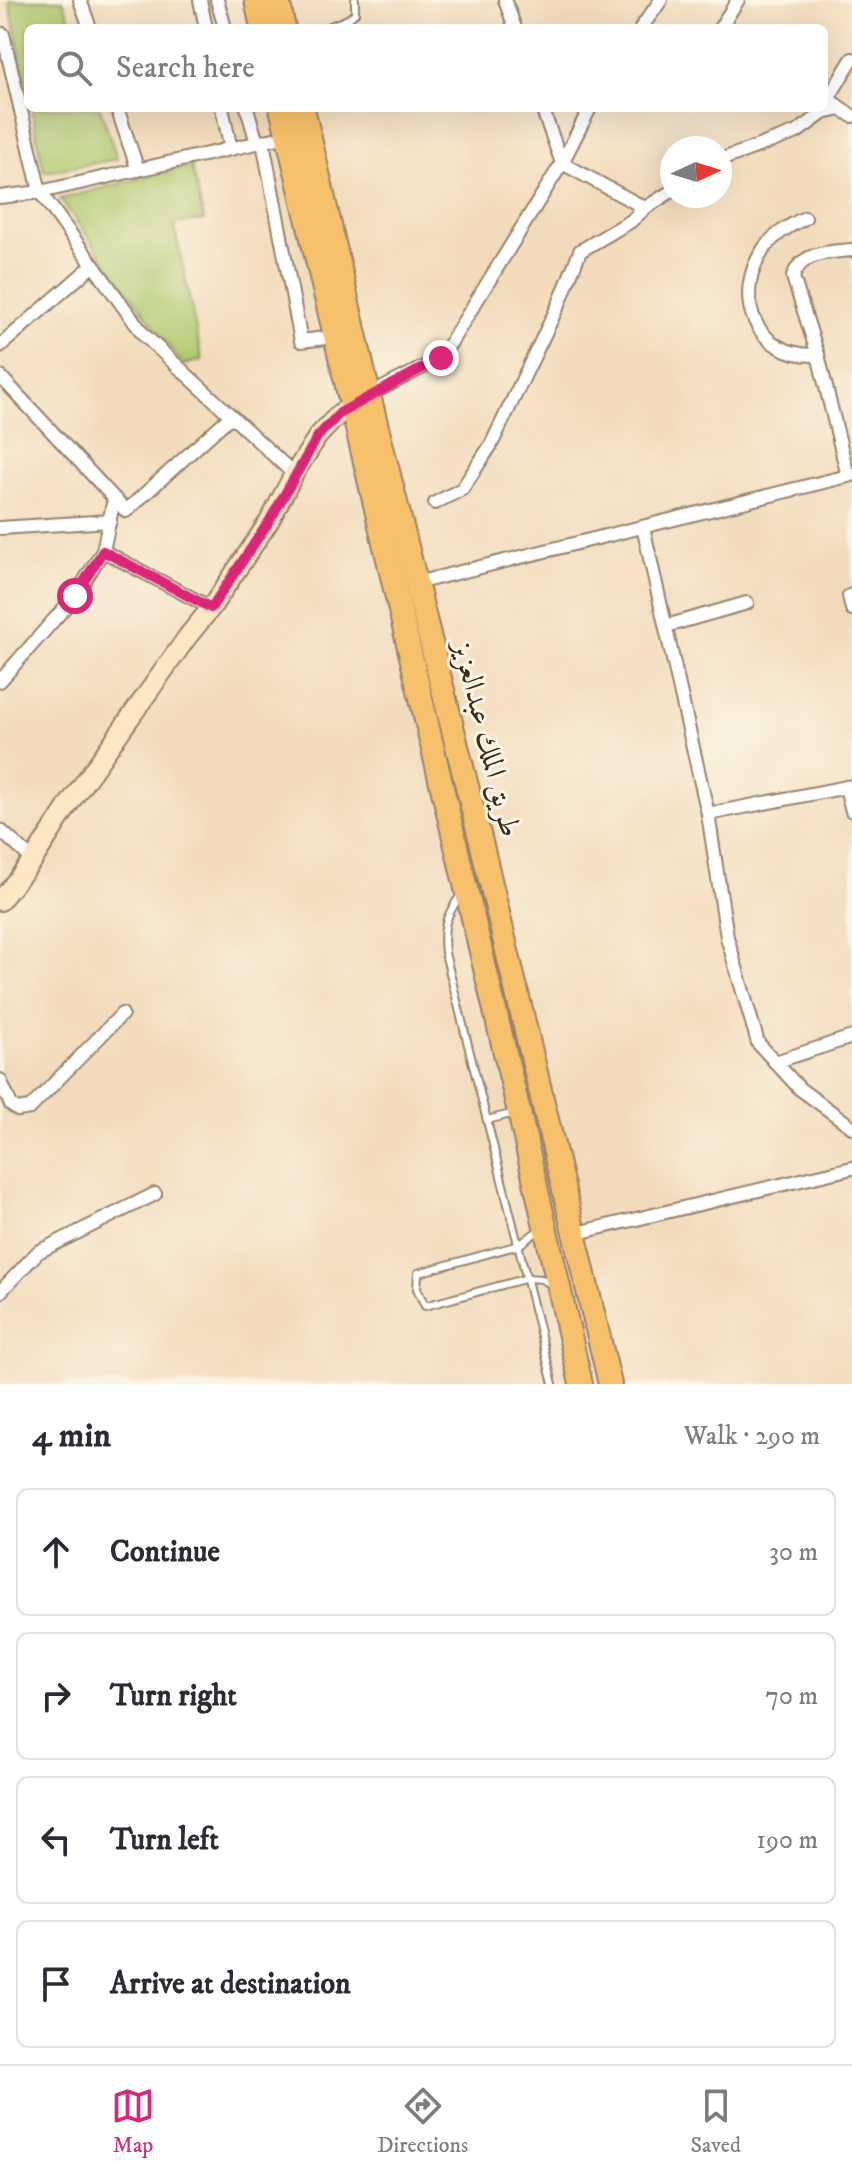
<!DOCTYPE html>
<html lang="en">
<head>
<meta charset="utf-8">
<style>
	body { margin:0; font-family:"IM FELL DW Pica",Amiri,serif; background:#f2f2f3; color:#2b2b33 }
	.compass { position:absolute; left:660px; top:136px; width:72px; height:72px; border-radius:50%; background:#fff; box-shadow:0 8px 32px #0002; rotate:86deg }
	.stop { position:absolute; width:24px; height:24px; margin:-18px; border:6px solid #db2777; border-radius:50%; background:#fff }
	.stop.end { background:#db2777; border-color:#fff; box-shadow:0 2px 8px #0008 }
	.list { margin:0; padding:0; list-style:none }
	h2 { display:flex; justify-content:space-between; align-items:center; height:104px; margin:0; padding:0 32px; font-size:34px }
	h2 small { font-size:26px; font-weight:400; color:#7c7c81 }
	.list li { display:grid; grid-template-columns:52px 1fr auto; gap:24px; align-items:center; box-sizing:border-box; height:128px; margin:0 16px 16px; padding:0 16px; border:2px solid #e1e1e2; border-radius:12px }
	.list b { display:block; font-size:30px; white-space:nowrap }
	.list em { font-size:26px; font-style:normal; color:#7c7c81 }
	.icon { flex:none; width:44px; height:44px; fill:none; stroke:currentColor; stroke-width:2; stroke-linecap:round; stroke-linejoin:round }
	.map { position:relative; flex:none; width:852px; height:1384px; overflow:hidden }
	.search { position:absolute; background:#fff; box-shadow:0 8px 32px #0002; left:24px; right:24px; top:24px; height:88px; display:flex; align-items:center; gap:20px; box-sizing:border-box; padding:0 28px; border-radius:12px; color:#7c7c81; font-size:30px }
	.sheet { height:680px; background:#fff }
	nav { display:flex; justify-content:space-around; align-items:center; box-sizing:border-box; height:112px; border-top:2px solid #e1e1e2; background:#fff; font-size:22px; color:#7c7c81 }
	nav a { display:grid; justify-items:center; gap:4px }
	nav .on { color:#db2777 }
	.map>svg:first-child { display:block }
	.green { fill:#aec66b; stroke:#747844; stroke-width:2 }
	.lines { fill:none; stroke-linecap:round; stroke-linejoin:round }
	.lane-casing { stroke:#96826d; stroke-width:10 }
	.street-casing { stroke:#96826d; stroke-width:16 }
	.secondary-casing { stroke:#96826d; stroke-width:22 }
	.highway-casing { stroke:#96826d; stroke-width:26 }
	.lane { stroke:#fff; stroke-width:6 }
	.street { stroke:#fff; stroke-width:12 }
	.secondary { stroke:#fce6c4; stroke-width:18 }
	.highway { stroke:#f7c06c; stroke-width:22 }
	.route { stroke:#db2777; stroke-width:10 }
	.labels { text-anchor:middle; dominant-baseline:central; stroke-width:6; stroke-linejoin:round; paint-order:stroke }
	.street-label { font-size:30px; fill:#3b2a1e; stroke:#fcf5e5 }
</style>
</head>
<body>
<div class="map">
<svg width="852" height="1384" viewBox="0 0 852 1384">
	<rect width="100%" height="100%" fill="#fcf5e5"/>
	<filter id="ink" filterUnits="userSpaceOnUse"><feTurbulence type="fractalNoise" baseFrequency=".0125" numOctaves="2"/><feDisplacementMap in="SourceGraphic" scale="16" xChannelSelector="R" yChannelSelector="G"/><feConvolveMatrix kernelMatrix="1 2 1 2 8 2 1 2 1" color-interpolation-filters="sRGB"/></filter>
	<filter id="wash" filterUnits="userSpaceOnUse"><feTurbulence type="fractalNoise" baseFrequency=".006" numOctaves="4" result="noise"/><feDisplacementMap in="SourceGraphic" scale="32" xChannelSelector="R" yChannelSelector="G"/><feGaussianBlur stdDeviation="1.8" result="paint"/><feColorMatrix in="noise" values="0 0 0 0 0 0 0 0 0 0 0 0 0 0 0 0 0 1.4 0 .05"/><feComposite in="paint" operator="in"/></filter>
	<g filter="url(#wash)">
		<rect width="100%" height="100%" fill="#f2dbbc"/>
		<!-- green -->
		<g class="green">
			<path d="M9,0H63L73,28H28V93Z"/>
			<path d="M31,108H100L117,159L44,172Z"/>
			<path d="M191,165L204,220L174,224L202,360L183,365L60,199Z"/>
		</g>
	</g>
	<g filter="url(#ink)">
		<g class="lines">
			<defs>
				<g id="lane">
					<path d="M325,28L348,19L355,13V0"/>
					<path d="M462,893C446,916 442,925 445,953L553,1384"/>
					<path d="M487,1120L515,1113"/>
					<path d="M539,1230L519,1245L418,1273L417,1289L425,1306L528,1278L542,1279L552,1285"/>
				</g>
				<g id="street">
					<path d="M80,0L90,28"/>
					<path d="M200,0L206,28"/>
					<path d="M217,0L225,28"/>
					<path d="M505,0L515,28"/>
					<path d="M641,28L661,0"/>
					<path d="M720,28L738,0"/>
					<path d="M3,34L40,192L144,335L294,474"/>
					<path d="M852,59L828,99L852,116"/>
					<path d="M117,108L138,170"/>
					<path d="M222,108L231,149"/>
					<path d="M247,108L257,143"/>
					<path d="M542,108L562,163L645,208"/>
					<path d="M263,142L301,341L334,337"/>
					<path d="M720,160L797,132L823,113L841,109"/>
					<path d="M0,197L40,192L287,136"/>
					<path d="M805,218C790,225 776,233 765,247C730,296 755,358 818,355"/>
					<path d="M0,346L93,265"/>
					<path d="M0,376L126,511L231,416"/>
					<path d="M369,395L441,358L562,163L590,108"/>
					<path d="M848,476L818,355L793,277C800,252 829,252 852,250"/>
					<path d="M435,503L462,489L491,445L559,304L580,251L631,221L645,208L672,191"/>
					<path d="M643,527L708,814L852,786"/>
					<path d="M0,528L110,521"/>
					<path d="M103,551L211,608"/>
					<path d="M416,583L852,475"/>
					<path d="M852,595L849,596L852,609"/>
					<path d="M666,626L747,603"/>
					<path d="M0,681L75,596L103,551L114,499"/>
					<path d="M846,787L852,811"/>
					<path d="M708,814L727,937L758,1043L800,1089L852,1127"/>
					<path d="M0,830L33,860"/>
					<path d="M775,1062L852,1037"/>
					<path d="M0,1080L11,1105L18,1110L30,1108L122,1014"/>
					<path d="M573,1234L852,1168"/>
					<path d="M0,1292L38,1252L155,1194"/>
				</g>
				<path id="secondary" d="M0,901L33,860L69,804L188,636L211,608L270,520L294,474L318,436L340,413L363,399"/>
				<g id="highway">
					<path d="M256,0L262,28"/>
					<path d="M278,0L284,28"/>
					<path d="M281,108L519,1112L581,1384"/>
					<path d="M303,108L369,395L483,850L610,1384"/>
				</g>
			</defs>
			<!-- lane casing -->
			<use href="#lane" class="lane-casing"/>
			<!-- street casing -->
			<use href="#street" class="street-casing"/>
			<!-- secondary casing -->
			<use href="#secondary" class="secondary-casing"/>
			<!-- highway casing -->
			<use href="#highway" class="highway-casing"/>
			<!-- lane -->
			<use href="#lane" class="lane"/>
			<!-- street -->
			<use href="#street" class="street"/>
			<!-- secondary -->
			<use href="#secondary" class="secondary"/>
			<!-- highway -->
			<use href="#highway" class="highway"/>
		</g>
	</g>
	<g class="lines" filter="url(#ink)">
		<!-- route -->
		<path class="route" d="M75,596L103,551L211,608L270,520L318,436L340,413L441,358"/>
	</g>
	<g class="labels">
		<!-- street labels -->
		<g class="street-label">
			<text transform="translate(486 739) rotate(76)">طريق الملك عبدالعزيز</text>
		</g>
	</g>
</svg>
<svg class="compass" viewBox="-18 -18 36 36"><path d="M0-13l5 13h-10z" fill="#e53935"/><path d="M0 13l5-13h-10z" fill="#7c7c81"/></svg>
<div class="stop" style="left:75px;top:596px"></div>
<div class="stop end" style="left:441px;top:358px"></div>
<div class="search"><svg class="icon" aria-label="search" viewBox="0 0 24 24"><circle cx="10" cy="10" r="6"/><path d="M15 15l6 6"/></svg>Search here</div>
</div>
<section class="sheet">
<h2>4 min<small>Walk · 290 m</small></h2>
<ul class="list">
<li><svg class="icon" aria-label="ahead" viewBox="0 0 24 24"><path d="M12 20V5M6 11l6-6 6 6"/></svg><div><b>Continue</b></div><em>30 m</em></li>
<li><svg class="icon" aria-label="right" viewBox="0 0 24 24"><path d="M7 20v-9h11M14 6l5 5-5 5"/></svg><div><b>Turn right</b></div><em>70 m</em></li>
<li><svg class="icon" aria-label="left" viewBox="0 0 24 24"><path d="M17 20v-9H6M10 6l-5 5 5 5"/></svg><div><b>Turn left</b></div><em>190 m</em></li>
<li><svg class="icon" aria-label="arrive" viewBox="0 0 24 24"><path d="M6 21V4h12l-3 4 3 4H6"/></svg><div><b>Arrive at destination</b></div></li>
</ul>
</section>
<nav>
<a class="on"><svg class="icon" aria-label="map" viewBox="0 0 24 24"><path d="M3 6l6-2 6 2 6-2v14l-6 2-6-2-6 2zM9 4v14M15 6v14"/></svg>Map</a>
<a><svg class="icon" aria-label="directions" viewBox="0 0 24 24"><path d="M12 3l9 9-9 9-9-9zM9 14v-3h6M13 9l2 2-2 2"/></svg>Directions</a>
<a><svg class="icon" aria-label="saved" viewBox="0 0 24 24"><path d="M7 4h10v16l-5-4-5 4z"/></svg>Saved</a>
</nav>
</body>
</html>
